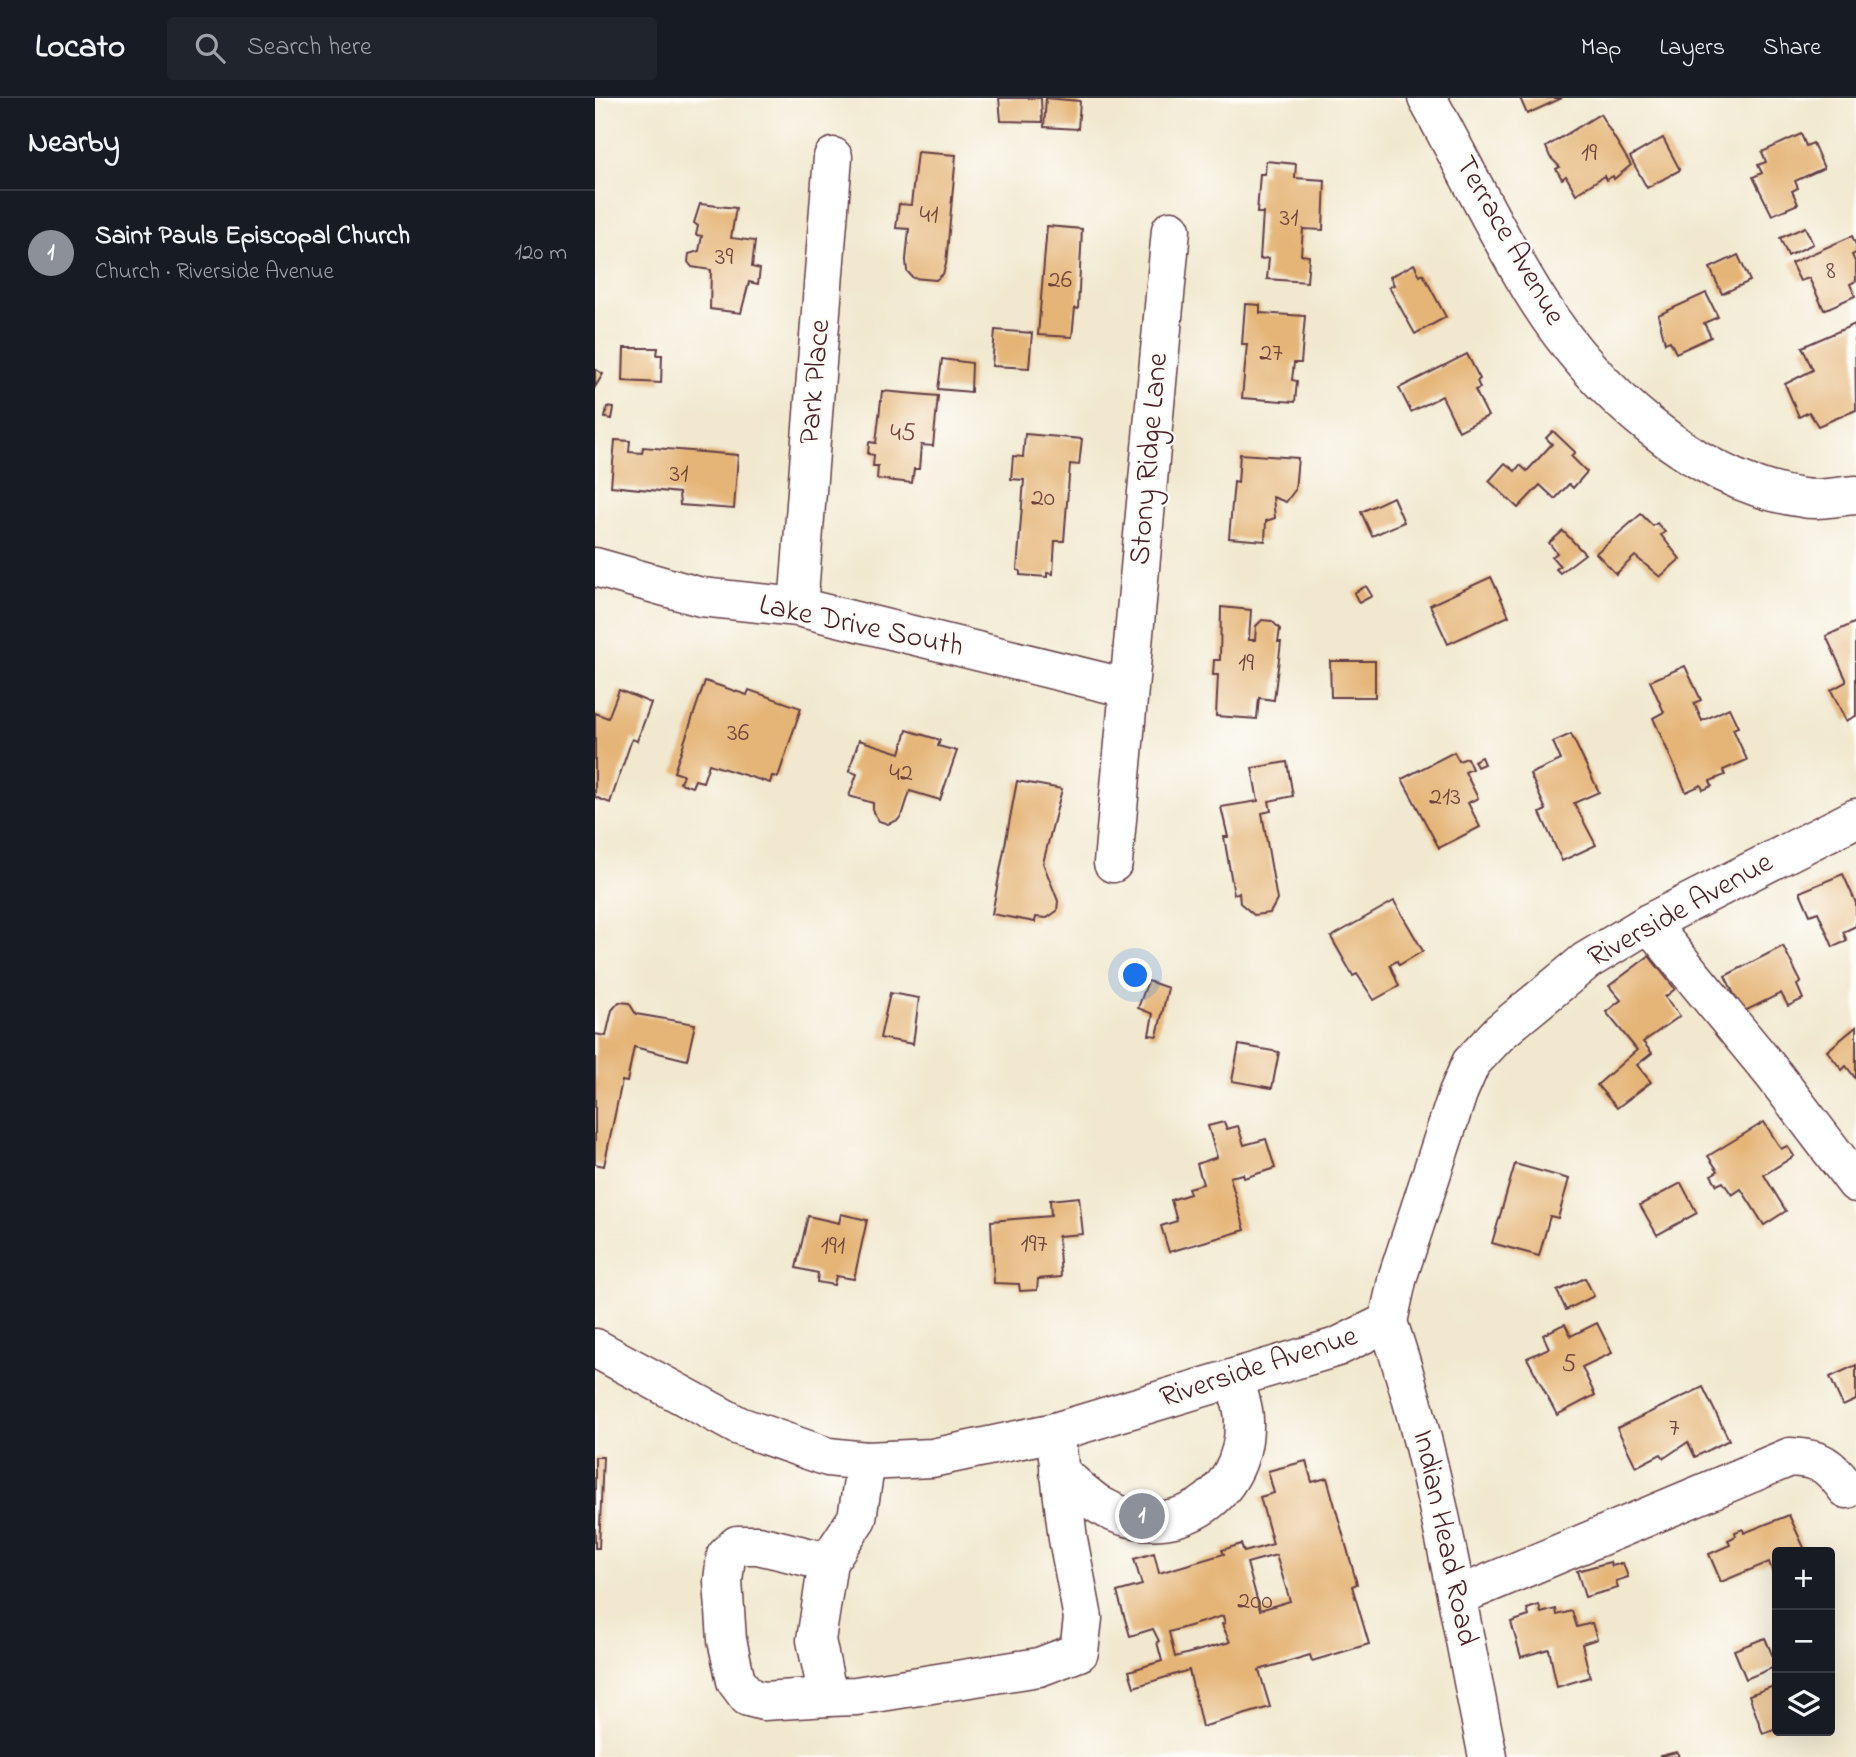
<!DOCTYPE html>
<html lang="en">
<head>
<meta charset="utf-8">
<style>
	body { margin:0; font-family:"Indie Flower",sans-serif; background:#20242c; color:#f1f3f6 }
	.controls { position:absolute; right:21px; bottom:21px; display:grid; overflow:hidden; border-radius:7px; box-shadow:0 7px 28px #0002 }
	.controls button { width:63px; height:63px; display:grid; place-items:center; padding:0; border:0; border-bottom:2px solid #363941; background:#171b24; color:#f1f3f6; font:35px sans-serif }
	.you { position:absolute; left:541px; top:878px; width:24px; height:24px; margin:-18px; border:5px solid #fff; border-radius:50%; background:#1a73e8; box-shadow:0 0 0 10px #1a73e833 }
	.badge { display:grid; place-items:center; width:46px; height:46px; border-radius:50%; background:#8c9099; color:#fff; font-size:23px; font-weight:700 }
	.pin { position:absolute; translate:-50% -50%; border:4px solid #fff; box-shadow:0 2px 7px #0006 }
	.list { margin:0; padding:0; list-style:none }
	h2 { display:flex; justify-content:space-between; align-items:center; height:91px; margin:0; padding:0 28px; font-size:30px }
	h2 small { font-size:23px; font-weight:400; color:#9ea1a6 }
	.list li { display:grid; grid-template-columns:46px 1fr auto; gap:21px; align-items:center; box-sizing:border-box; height:126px; padding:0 28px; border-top:2px solid #363941 }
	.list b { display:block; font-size:26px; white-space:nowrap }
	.list p { margin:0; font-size:23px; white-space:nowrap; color:#9ea1a6 }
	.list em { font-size:23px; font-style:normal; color:#9ea1a6 }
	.icon { flex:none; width:38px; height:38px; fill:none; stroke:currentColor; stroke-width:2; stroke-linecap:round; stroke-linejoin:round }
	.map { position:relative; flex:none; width:1261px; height:1659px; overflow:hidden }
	header { display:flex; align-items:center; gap:42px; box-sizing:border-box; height:98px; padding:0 35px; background:#171b24; border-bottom:2px solid #363941 }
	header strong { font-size:33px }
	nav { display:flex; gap:38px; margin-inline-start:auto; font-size:24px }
	.search { width:490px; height:63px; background:#20242c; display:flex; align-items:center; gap:18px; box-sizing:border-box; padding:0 24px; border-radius:7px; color:#9ea1a6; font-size:26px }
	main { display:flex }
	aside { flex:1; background:#171b24 }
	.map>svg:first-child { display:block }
	.building { fill:#e5b578; fill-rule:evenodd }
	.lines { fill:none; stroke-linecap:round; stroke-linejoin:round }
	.minor-casing { stroke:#633d44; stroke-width:41 }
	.minor { stroke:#fff; stroke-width:38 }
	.labels { text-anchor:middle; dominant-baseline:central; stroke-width:5; stroke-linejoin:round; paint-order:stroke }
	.number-label { font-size:26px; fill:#71443e }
	.street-label { font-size:30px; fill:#4a1f2b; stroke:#fdfcf7 }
</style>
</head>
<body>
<header>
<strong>Locato</strong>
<div class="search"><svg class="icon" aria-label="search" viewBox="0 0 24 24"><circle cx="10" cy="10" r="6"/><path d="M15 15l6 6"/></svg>Search here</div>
<nav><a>Map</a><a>Layers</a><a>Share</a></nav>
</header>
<main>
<aside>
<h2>Nearby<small></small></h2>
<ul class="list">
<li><span class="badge">1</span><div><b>Saint Pauls Episcopal Church</b><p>Church · Riverside Avenue</p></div><em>120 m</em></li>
</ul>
</aside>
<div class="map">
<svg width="1261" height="1659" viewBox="0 0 1261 1659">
	<rect width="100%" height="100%" fill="#fdfcf7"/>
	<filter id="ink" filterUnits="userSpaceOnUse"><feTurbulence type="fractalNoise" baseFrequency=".0143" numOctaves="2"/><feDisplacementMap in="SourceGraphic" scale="14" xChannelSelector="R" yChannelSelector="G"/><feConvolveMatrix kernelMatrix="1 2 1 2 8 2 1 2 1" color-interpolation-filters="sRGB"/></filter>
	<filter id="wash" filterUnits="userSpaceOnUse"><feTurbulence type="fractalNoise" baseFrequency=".00686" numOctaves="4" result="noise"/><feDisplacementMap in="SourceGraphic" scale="28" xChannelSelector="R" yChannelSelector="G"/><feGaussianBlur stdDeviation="1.57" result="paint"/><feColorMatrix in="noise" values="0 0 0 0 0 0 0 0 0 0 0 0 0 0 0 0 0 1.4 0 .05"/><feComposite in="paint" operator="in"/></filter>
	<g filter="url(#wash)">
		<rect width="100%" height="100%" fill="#f1e8cf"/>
		<g id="blocks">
			<!-- building -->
			<g class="building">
				<path d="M404,0H446L447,24L406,23Z"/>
				<path d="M451,0L485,3L483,31L449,29Z"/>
				<path d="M925,0H967L932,16Z"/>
				<path d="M1005,16L1036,67L1019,81L1018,78L1011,82L1009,78L981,96L971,78L967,81L961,71L965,69L955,59L951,49Z"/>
				<path d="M1206,36L1211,48L1218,45L1229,70L1200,83L1203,90L1197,93L1203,106L1177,117L1158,79L1167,75L1163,67L1171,64L1167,54Z"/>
				<path d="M1068,40L1085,72L1052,90L1035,59Z"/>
				<path d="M322,54L361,57L351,166L348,176L341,182L318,180L312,173L311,162L314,131L301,130L304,106L316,107Z"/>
				<path d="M671,63L701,66L700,80L730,82L728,132L708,131L706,157L714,158L712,184L672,181L674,160L665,161L668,115H662L665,76H670Z"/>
				<path d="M105,106L141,110L136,140L160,143L157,169L165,171L163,186L154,184L146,215L115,211L116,172L97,169L93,164L94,156L104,153L107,138L101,137L103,128L99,125Z"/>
				<path d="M452,128L487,131L483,211L480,210L477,239L443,237Z"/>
				<path d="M1210,129L1218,146L1193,158L1185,140Z"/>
				<path d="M1257,138L1261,147V155L1257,157L1261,166V183L1255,186L1260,198L1229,212L1214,180L1205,183L1196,165Z"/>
				<path d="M1143,157L1155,183L1127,196L1115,170Z"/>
				<path d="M819,166L825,178L828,176L851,219L820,236L794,189L799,187L795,179Z"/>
				<path d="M1111,195L1123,219L1109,225L1116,239L1081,255L1075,243L1070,245L1063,217Z"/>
				<path d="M650,206L665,207V215L710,218L706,265H699L697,282L702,283L700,304L647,300L652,246H647Z"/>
				<path d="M1260,226L1261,312L1223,328L1214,314L1204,319L1190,286L1218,272L1207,249Z"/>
				<path d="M400,232L437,235L434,270L397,268Z"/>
				<path d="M29,250H63L62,257H67L66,285L28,283Z"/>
				<path d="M872,256L885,281L882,283L885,290L880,292L893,318L864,333L847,298L816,314L804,290Z"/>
				<path d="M347,261L377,265L376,294L343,291Z"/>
				<path d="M0,271L8,276L0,289Z"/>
				<path d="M287,293L343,298L338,348L326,347L324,371H319L317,385L282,381L283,368H278L279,357L273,356L274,344L281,345Z"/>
				<path d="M12,309L19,310L17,321L10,320Z"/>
				<path d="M958,333L980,354L976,358L992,374L978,390L974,386L960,401L945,387L923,410L894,383L910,365L920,373L925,367L932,373L957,346L951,340Z"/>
				<path d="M430,336L487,341L484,367L475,366L469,443H460L458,476L452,475V479L425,477V473L422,472L429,382L416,381L418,358L428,359Z"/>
				<path d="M20,342L35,343L34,354L47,355L48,349L143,357L139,411L85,407L84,395L16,388Z"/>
				<path d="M645,356L703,360L700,392L691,404L678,399L680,420L671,423L670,443L634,440L639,384L643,385Z"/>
				<path d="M798,399L809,424L777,438L766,414Z"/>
				<path d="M1046,416L1058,428L1062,425L1070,434L1066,437L1085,461L1065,479L1040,458L1021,476L1001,455Z"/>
				<path d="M968,433L990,456L965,475L961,471L965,468L957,459L962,455L954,445Z"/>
				<path d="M896,479L914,518L853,546L835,507Z"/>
				<path d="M771,488L777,498L764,505L759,495Z"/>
				<path d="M626,509L656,512L654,542H660L661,528L667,522L677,523L685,531L683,544H686L679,602L664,600L662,621L621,618L623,577H618L619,562H625Z"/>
				<path d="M1261,524V618L1251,623L1236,592L1251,584V581L1231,538Z"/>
				<path d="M735,563H780V599H736Z"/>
				<path d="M1090,568L1106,602L1099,605L1107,623L1134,610L1143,629L1138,631L1152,662L1128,672L1130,677L1115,683L1117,688L1108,692L1106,687L1091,694L1058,620L1069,614L1055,583Z"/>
				<path d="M110,583L152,597L154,592L206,610L183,679L177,678L175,685L114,666L108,684L100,682L97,689L85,685L88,677L79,674Z"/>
				<path d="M24,592L56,605L42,643L37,641L15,705L0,699V615L13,620Z"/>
				<path d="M312,632L345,642L343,648L362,653L345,702L315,693L308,715L303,722L293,726L284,723L278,714V705L254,698L262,676L254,673L264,642L305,655Z"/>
				<path d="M976,636L1004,694L979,705L1001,747L967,763L945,715L951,712L935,676L966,662L958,644Z"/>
				<path d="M859,654L864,663L872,660L877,671L870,674L883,700L873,705L885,729L844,750L807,681Z"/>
				<path d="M886,659L889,666L882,669L879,663Z"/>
				<path d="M692,664L698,698L674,703L676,713L667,715L682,802L675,815L659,817L645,805L644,795L639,796L629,739H633L626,709L663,703L657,670Z"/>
				<path d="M422,683L467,691L448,765L463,803L462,813L452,820L441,819L440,824L397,816Z"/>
				<path d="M1248,776L1261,805V828L1248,834L1252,843L1238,849L1223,814L1215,817L1205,794Z"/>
				<path d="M799,803L828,853L804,867L802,863L795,867L804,888L779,902L762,876L758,878L736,839Z"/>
				<path d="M1188,848L1206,884L1202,887L1208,901L1193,908L1186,895L1148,914L1130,878Z"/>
				<path d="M1054,858L1080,891L1070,899L1085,918L1048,944L1057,955L1042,967L1056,984L1022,1010L1002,987L1042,952L1011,914L1026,902L1014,888Z"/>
				<path d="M553,883L573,890L562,938L554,937L558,916L543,910Z"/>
				<path d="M295,895L324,900L318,946L285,940Z"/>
				<path d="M24,904L34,905L41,916L100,926L92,962L39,949L32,984L27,983L9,1068L0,1066V936L11,938L17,912Z"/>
				<path d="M1261,929V981L1251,968L1247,972L1232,953Z"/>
				<path d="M644,947L684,954L677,990L637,983Z"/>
				<path d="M629,1024L632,1031L643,1028L649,1047L671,1041L680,1070L649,1080L648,1076L635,1079L650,1132L574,1154L566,1128L582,1123L576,1102L595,1096L593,1090L608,1086L602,1066L622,1059L613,1028Z"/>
				<path d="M1169,1024L1186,1051L1192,1048L1199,1058L1169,1077L1191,1113L1169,1127L1146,1091L1137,1097L1128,1084L1122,1087L1116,1077L1123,1073L1113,1058Z"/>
				<path d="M920,1066L974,1081L963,1120L955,1118L944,1158L897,1145Z"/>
				<path d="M1086,1085L1102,1115L1062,1137L1045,1107Z"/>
				<path d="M484,1099L488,1136L463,1138L466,1179L443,1181L442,1192L425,1193L424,1186L399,1185L396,1123L456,1118L455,1102Z"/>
				<path d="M246,1116L272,1122L259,1181L241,1178L239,1187L222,1184L223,1175L201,1170L213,1118L244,1125Z"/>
				<path d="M990,1180L999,1198L971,1212L962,1193Z"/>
				<path d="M1002,1225L1017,1255L987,1269L1000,1297L962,1317L932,1260L954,1250L948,1237L965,1228L970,1226L976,1238Z"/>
				<path d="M1261,1267V1302L1248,1308L1235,1279Z"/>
				<path d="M1108,1289L1134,1342L1100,1359L1093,1344L1069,1360L1066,1356L1041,1369L1022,1330Z"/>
				<path d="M0,1359H8L4,1450H0Z"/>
				<path d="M711,1363L717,1384L732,1380L762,1486L757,1488L774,1546L717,1563L715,1557L664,1572L675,1609L607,1629L594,1572L539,1589L534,1573L567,1563L562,1544L564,1543L558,1531L535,1538L522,1494L547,1487L539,1461L559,1455L564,1475L629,1456L627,1452L646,1446L649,1454L678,1446L665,1399L679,1395L673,1373ZM681,1457L695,1503L665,1512L652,1465ZM628,1518L630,1525L627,1526L635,1544L580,1559L574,1534Z"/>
				<path d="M1194,1417L1211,1454H1182V1473L1178,1475L1174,1464L1126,1484L1114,1456L1135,1447L1133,1442L1141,1438L1140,1434L1148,1431L1149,1435Z"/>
				<path d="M1015,1464L1017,1468L1028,1465L1033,1479L1021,1483L1023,1490L990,1499L982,1473Z"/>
				<path d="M944,1507L946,1515L961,1511L962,1517L977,1513L982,1529L997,1525L1002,1541L987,1546L995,1579L962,1589L954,1551L926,1559L916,1524L934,1518L932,1511Z"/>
				<path d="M1170,1540L1182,1568L1151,1581L1139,1552Z"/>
				<path d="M1182,1587V1631L1168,1636L1154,1597Z"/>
				<path d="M1082,1654L1084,1659H1065V1658Z"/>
			</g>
		</g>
	</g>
	<g filter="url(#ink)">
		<use href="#blocks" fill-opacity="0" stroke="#633d44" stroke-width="2"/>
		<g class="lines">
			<defs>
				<g id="minor">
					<path d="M832,0C869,67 902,137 942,201C998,290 1100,385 1208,400C1224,403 1244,398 1261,397"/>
					<path d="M0,469L106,499L203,509L532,590"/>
					<path d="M203,509L238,59"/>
					<path d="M518,765L576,132"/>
					<path d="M1054,825L1179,977L1261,1085"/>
					<path d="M793,1224L803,1178L863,995L876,965L905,934L991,863L1054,825L1261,720"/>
					<path d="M793,1224C841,1366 863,1513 893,1659"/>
					<path d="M0,1250L144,1328L233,1359L271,1363L337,1360L460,1334L742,1249L793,1224"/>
					<path d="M271,1363L262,1420L233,1464L221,1542L233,1599L261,1598L444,1569L484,1554L488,1520L473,1441L460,1334"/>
					<path d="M464,1374C478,1385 491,1399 506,1408C575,1448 651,1401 649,1323C649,1309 643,1294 638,1281"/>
					<path d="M233,1464L163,1447H142L131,1458L128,1483L132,1542L141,1583L153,1599L168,1603L233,1599"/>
					<path d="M863,1498L1195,1359C1227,1361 1233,1366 1252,1391"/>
				</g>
			</defs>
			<!-- minor casing -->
			<use href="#minor" class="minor-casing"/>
			<!-- minor -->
			<use href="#minor" class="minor"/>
		</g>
	</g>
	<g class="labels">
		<!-- number labels -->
		<g class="number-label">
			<text x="994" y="56">19</text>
			<text x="334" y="118">41</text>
			<text x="694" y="121">31</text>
			<text x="129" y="160">39</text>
			<text x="1236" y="174">8</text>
			<text x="465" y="183">26</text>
			<text x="676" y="256">27</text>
			<text x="308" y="336">45</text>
			<text x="84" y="377">31</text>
			<text x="448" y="401">20</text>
			<text x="651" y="566">19</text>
			<text x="143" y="636">36</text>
			<text x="306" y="676">42</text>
			<text x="850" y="700">213</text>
			<text x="439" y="1147">197</text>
			<text x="238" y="1149">191</text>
			<text x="974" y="1267">5</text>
			<text x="1079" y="1331">7</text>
			<text x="660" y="1504">200</text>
		</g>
		<!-- street labels -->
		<g class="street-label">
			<text transform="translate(914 143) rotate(60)">Terrace Avenue</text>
			<text transform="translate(221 284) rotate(-85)">Park Place</text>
			<text transform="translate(555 361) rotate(-85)">Stony Ridge Lane</text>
			<text transform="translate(266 529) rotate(12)">Lake Drive South</text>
			<text transform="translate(1086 813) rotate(-29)">Riverside Avenue</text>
			<text transform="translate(664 1270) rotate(-18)">Riverside Avenue</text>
			<text transform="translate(849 1440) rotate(78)">Indian Head Road</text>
		</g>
	</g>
</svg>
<div class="controls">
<button>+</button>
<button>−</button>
<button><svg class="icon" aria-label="layers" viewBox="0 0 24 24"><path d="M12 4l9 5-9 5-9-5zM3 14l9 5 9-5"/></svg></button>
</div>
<div class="you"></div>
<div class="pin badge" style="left:547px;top:1418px">1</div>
</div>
</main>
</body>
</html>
